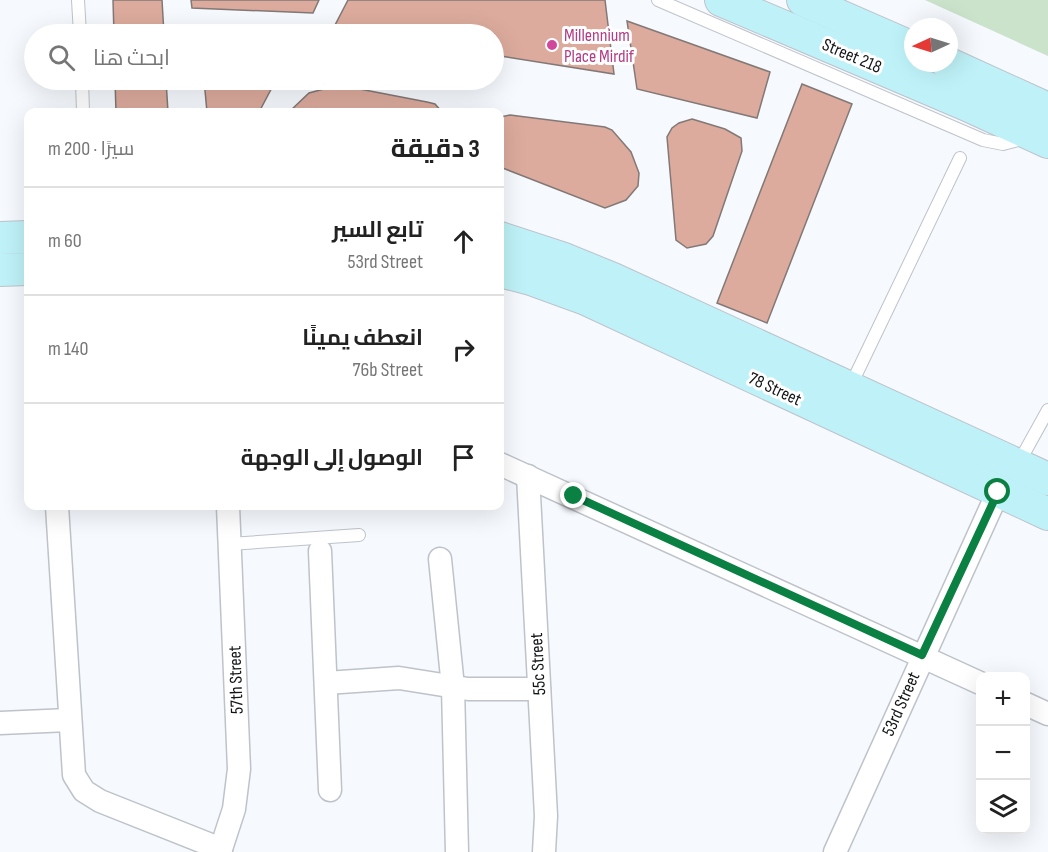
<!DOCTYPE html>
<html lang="ar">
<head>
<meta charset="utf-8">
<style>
	body { margin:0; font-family:"Sofia Sans Condensed",Cairo,sans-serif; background:#f2f2f2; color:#222; direction:rtl }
	.controls { position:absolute; right:18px; bottom:18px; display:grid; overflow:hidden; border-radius:12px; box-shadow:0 6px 24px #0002 }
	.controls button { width:54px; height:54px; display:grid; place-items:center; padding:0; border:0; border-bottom:2px solid #e0e0e0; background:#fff; color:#222; font:30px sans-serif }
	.compass { position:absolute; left:904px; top:18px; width:54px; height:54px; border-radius:50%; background:#fff; box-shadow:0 6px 24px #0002; rotate:266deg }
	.stop { position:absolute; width:18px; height:18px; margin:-14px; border:4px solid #0b8043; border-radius:50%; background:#fff }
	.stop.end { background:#0b8043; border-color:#fff; box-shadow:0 2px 6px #0008 }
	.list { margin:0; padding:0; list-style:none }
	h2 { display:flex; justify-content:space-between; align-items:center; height:78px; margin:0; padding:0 24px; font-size:26px }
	h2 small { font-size:20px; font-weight:400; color:#767676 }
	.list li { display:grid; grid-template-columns:39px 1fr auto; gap:18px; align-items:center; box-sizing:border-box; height:108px; padding:0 24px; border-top:2px solid #e0e0e0 }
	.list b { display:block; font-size:22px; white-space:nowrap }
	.list p { margin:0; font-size:20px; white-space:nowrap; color:#767676 }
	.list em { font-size:20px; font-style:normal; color:#767676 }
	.icon { flex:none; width:33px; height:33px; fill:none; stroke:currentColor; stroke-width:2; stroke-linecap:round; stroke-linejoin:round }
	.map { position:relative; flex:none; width:1048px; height:852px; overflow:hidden; direction:ltr }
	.search { position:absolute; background:#fff; box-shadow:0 6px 24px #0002; left:24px; top:24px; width:480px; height:66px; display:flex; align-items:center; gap:15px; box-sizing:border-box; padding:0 21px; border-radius:33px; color:#767676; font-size:22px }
	.panel { position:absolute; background:#fff; box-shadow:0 6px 24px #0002; left:24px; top:108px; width:480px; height:402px; border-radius:12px; direction:rtl }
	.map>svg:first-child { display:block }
	.green { fill:#cbe2cb }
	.building { fill:#dcab9d; stroke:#827976; stroke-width:1.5 }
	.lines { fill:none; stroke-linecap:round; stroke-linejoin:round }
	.lane-casing { stroke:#bec3ca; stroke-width:14 }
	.street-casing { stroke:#bec3ca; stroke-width:25 }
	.secondary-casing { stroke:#bec3ca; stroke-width:34 }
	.lane { stroke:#fff; stroke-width:12 }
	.street { stroke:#fff; stroke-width:22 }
	.secondary { stroke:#bef2f8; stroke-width:32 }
	.route { stroke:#0b8043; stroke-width:8 }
	.hotel-dot { fill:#d1479c; stroke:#fff; stroke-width:2 }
	.labels { text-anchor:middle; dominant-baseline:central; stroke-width:6; stroke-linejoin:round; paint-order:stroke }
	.hotel-label { font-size:18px; fill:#b23c85; stroke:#fff; text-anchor:start }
	.street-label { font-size:18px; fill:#121416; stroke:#fff }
</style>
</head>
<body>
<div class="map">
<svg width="1048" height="852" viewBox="0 0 1048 852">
	<rect width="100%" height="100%" fill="#f6f9fe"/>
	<!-- green -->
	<path class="green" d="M925,0H1048V56Z"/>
	<!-- building -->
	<g class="building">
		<path d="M113,0H162L164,34H114Z"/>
		<path d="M191,0H319L313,13L192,8Z"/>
		<path d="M348,0H605L614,74L494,55V34H359L332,31Z"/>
		<path d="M627,21L770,72L757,118L637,89Z"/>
		<path d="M115,80H166L168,112H116Z"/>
		<path d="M204,80H276L259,112H207Z"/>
		<path d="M802,84L852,104L767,323L717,303Z"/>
		<path d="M339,85L427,102L435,104L442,112H289L309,93Z"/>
		<path d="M510,115L605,127L612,130L631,152L639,173L638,186L626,200L605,208L500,167V117Z"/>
		<path d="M692,119L725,129L741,138L742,151L713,236L706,244L687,248L676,240L667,137L672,128L679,123Z"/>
	</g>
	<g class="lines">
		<defs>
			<g id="lane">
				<path d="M78,0L80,34"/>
				<path d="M658,0L983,140L1003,144L1026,138"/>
				<path d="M82,80L83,112"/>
				<path d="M850,387L960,158"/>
				<path d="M1018,464L1048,410"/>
				<path d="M230,544L359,535"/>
			</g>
			<g id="street">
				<path d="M500,464L980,683"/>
				<path d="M528,476L546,816L544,852"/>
				<path d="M57,506L74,775L84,791L100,801L221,849"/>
				<path d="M320,551L330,790"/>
				<path d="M440,559L453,687L457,852"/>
				<path d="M326,683L399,678L468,689H539"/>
				<path d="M1026,704L1048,714"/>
				<path d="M0,723L69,720"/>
				<path d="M220,852L234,809L239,769L228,506"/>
				<path d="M835,852L998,492"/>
			</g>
			<g id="secondary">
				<path d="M721,0L965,104L1048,142"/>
				<path d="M803,0L913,48"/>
				<path d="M947,63L1048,109"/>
				<path d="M0,238L28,237"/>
				<path d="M500,238L564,259L613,279L1048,479"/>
				<path d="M0,270L28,269"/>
				<path d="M500,271L531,279L586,299L1048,514"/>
			</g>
		</defs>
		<!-- lane casing -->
		<use href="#lane" class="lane-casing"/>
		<!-- street casing -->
		<use href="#street" class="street-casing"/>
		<!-- secondary casing -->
		<use href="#secondary" class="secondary-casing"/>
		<!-- lane -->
		<use href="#lane" class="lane"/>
		<!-- street -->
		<use href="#street" class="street"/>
		<!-- secondary -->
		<use href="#secondary" class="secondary"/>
	</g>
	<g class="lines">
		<!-- route -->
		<path class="route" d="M574,496L922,655L998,492"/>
	</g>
	<!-- markers -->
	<circle class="hotel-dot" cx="552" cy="45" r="6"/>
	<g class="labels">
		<!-- hotel labels -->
		<g class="hotel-label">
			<text x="564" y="35">Millennium<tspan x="564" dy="21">Place Mirdif</tspan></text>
		</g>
		<!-- street labels -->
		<g class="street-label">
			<text transform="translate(852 56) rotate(23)">Street 218</text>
			<text transform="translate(775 389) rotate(25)">78 Street</text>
			<text transform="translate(538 664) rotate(-93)">55c Street</text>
			<text transform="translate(236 680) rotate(-92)">57th Street</text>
			<text transform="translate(901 704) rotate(-66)">53rd Street</text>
		</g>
	</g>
</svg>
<div class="controls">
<button>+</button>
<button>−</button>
<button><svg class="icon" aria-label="layers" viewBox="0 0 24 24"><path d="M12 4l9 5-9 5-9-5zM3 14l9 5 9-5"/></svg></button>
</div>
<svg class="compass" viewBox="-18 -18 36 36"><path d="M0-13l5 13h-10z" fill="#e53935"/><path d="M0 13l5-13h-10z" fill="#767676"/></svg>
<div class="stop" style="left:998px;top:492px"></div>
<div class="stop end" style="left:574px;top:496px"></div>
<div class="search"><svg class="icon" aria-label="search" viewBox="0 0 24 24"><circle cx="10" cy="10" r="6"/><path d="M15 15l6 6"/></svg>ابحث هنا</div>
<section class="panel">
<h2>3 دقيقة<small>سيرًا · 200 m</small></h2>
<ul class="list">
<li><svg class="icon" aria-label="ahead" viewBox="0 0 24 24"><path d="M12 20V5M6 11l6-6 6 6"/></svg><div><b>تابع السير</b><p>53rd Street</p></div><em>60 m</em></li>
<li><svg class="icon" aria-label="right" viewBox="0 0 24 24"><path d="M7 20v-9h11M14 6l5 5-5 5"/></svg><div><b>انعطف يمينًا</b><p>76b Street</p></div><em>140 m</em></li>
<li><svg class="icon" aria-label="arrive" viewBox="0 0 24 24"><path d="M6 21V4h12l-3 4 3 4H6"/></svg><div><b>الوصول إلى الوجهة</b></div></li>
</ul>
</section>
</div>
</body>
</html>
